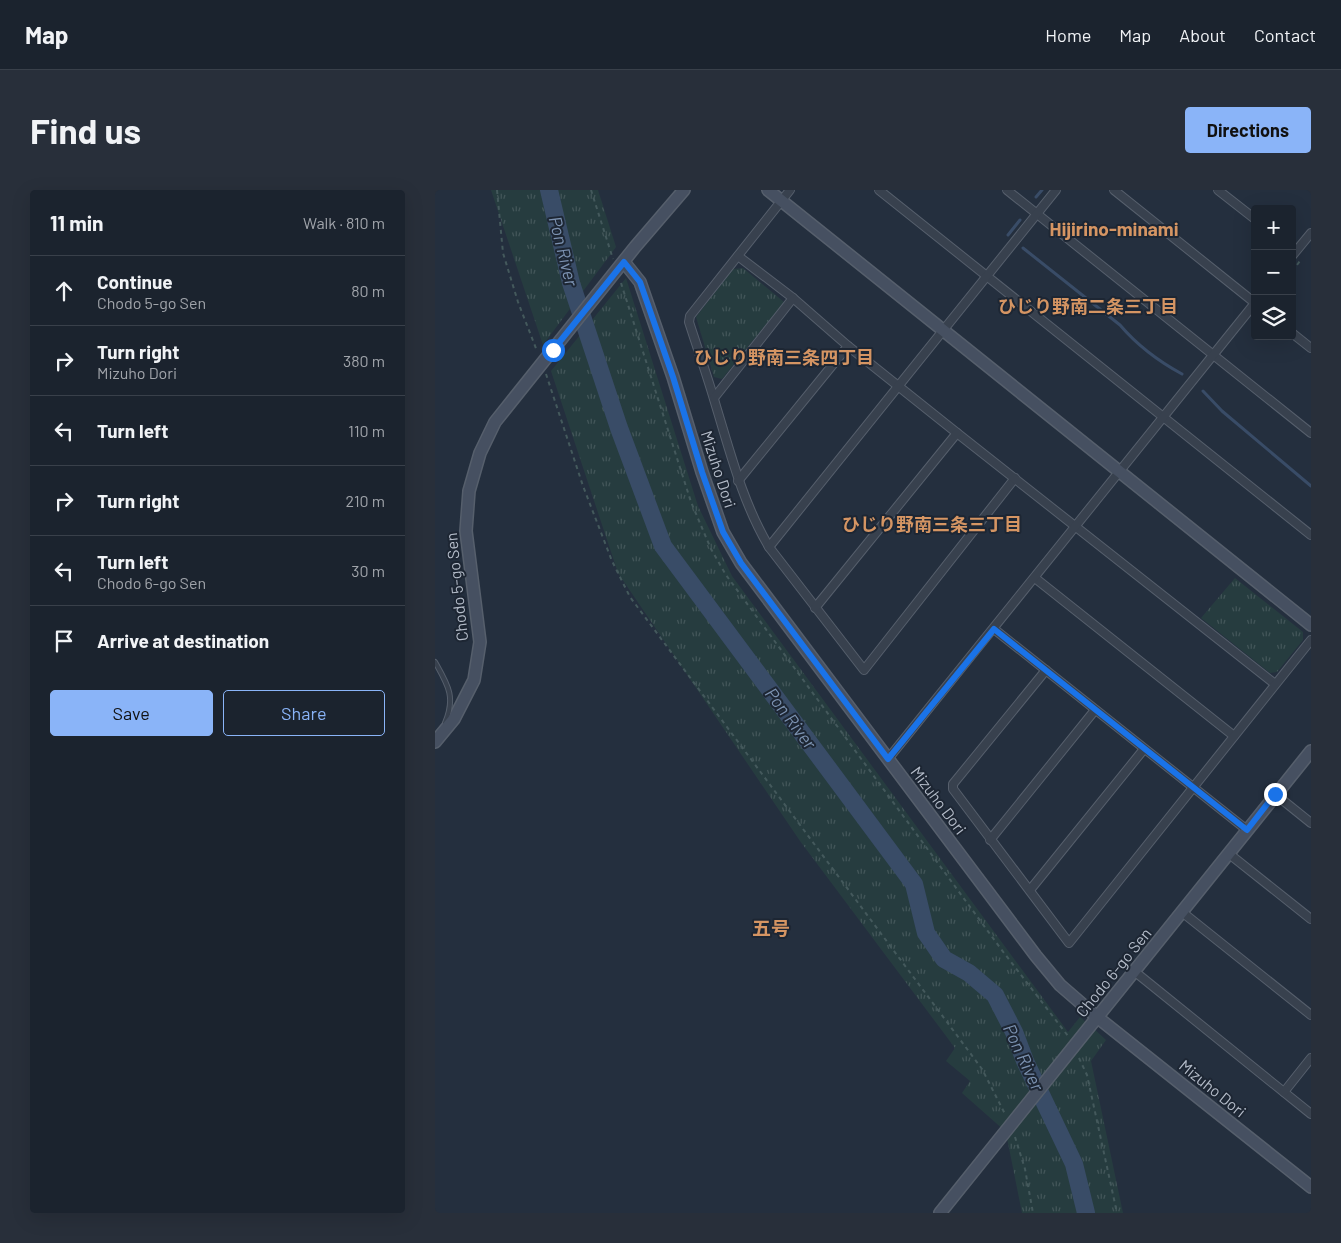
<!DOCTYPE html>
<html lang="en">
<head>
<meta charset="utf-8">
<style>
	body { margin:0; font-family:Barlow,"Noto Sans JP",sans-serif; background:#282f3a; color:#f1f3f6 }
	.controls { position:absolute; right:15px; top:15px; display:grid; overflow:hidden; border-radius:5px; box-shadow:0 5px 20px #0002 }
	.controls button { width:45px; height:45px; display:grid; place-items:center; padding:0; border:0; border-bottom:1px solid #39404a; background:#1b232e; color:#f1f3f6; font:25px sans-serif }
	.stop { position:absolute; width:15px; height:15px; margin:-11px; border:4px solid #1a73e8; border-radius:50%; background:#fff }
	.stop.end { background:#1a73e8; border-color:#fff; box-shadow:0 1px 5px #0008 }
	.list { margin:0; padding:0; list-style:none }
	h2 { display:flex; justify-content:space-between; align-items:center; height:65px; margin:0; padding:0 20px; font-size:21px }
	h2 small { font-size:16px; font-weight:400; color:#a0a4aa }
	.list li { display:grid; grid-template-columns:32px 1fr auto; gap:15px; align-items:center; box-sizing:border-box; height:70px; padding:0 20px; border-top:1px solid #39404a }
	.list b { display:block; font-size:19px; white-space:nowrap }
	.list p { margin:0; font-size:16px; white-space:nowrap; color:#a0a4aa }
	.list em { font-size:16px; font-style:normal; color:#a0a4aa }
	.actions { display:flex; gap:10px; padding:15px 20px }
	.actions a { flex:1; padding:11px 0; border:1px solid #8ab4f8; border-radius:5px; text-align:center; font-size:18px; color:#8ab4f8 }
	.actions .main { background:#8ab4f8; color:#111 }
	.icon { flex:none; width:28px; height:28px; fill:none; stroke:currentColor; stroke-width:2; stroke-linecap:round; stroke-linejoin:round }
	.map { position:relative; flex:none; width:876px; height:1023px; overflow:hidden; border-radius:5px }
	header { display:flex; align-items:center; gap:30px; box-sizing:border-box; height:70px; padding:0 25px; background:#1b232e; border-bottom:1px solid #39404a }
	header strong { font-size:24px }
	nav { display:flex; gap:28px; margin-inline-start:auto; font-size:18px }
	.intro { display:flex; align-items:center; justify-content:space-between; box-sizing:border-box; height:120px; padding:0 30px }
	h1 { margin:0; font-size:35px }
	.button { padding:12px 22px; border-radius:5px; background:#8ab4f8; color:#111; font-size:18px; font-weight:700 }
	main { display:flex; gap:30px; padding:0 30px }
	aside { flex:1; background:#1b232e; border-radius:5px; box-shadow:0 5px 20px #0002 }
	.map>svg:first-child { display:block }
	.grass { fill:url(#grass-tufts) }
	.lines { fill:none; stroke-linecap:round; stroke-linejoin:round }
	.stream { stroke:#394c67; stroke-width:3 }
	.river { stroke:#394c67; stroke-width:18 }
	.lane-casing { stroke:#565f6c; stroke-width:6 }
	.street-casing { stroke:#565f6c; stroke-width:10 }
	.secondary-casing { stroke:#565f6c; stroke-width:14 }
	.path { stroke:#44595c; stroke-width:2; stroke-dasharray:4 4; stroke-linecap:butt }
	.lane { stroke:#38414e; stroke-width:4 }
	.street { stroke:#38414e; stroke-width:8 }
	.secondary { stroke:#465061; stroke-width:11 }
	.route { stroke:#1a73e8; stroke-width:6 }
	.labels { text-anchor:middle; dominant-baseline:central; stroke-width:4; stroke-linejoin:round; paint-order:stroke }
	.street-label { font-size:16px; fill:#b4bcc9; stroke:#1d2633 }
	.water-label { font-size:18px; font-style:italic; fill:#7c92b1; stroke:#1d2633 }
	.neighbourhood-label { font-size:18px; font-weight:bold; fill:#d59563; stroke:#1d2633 }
	.quarter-label { font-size:19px; font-weight:bold; fill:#d59563; stroke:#1d2633 }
</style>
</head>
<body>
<header>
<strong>Map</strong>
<nav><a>Home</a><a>Map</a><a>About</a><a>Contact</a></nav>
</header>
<div class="intro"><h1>Find us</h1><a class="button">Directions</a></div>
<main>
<aside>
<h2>11 min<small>Walk · 810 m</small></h2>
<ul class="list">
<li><svg class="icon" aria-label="ahead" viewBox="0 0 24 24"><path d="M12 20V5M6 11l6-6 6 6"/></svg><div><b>Continue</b><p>Chodo 5-go Sen</p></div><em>80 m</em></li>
<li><svg class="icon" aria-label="right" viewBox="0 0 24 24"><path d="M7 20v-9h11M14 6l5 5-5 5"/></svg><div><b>Turn right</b><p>Mizuho Dori</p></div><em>380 m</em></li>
<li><svg class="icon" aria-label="left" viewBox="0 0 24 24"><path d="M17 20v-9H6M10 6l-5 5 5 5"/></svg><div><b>Turn left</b></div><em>110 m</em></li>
<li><svg class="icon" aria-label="right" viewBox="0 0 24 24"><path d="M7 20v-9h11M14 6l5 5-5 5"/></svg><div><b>Turn right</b></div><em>210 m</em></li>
<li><svg class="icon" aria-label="left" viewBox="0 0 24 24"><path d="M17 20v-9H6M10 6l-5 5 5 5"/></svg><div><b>Turn left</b><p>Chodo 6-go Sen</p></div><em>30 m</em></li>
<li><svg class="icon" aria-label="arrive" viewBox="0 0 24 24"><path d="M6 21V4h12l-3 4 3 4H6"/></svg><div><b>Arrive at destination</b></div></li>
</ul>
<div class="actions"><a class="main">Save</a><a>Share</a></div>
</aside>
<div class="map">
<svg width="876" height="1023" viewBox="0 0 876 1023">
	<defs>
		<pattern id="grass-tufts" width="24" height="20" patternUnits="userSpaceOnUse" patternTransform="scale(1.25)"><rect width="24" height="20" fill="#263c3f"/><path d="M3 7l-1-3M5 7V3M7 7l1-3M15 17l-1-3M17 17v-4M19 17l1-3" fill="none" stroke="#435659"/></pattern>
	</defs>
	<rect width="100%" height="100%" fill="#242f3e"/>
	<!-- grass -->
	<g class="grass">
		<path d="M56,0H163L181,57L108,155Z"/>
		<path d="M308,78L349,112L287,189L279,187L261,127L298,79Z"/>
		<path d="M191,88L263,316L297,386L633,842L645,827L655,836L570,941L527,903L535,891L511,871L520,858L365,651L183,383L116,181Z"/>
		<path d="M800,388L868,442V450L842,482L835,483L766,428Z"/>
		<path d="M657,837L671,850L656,871L688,1023H587L572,948Z"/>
	</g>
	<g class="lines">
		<!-- stream -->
		<g class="stream">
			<path d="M601,7L607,0"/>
			<path d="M573,45L585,30"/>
			<path d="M588,58L685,135C702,155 723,171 747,184"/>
			<path d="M768,201L787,221L876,296"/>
		</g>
		<!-- river -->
		<path class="river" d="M114,0L136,93L184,238L228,356L479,694L491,743L509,769L534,783L560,805L579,842L590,871L639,974L651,1023"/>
		<defs>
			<path id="lane" d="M0,472C13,495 21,507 10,533"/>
			<g id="street">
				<path d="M355,0L255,126L254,132C263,160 273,188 281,216C296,265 308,313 334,357L429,480L580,288"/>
				<path d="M444,0L876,345"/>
				<path d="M572,0L876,243"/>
				<path d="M679,0L820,113"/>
				<path d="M783,0L820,29"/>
				<path d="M303,66L358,108L413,156L522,243L840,494"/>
				<path d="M857,66L876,43"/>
				<path d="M857,143L876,158"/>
				<path d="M279,208L358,108"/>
				<path d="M303,291L413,156"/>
				<path d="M334,357L621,0"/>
				<path d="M600,388L799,546"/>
				<path d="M380,418L522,243"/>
				<path d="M559,439L812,640"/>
				<path d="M611,480L518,594V599L634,753L876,450"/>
				<path d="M453,569L820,113"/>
				<path d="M840,604L876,633"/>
				<path d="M555,650L660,520"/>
				<path d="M793,663L876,729"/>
				<path d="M595,700L709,559"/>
				<path d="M747,722L876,825"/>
				<path d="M699,781L876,924"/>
				<path d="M849,902L876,868"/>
			</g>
			<g id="secondary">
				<path d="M333,0L876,435"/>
				<path d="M189,72L205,92L238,187L267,282L288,342L306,373L601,766L625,795L662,827L876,997"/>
				<path d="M0,552L19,529L39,490L45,452L31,341L34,301L45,263L60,232L200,57L249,0"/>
				<path d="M505,1023L876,561"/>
			</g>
		</defs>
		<!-- lane casing -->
		<use href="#lane" class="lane-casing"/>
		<!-- street casing -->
		<use href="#street" class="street-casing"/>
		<!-- secondary casing -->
		<use href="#secondary" class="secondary-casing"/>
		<!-- path -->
		<g class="path">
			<path d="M62,0L68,63L83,112L102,161"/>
			<path d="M156,0L178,69"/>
			<path d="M857,81L865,71"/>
			<path d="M186,93L256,312L276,359L291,385L566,759L633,846"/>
			<path d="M111,184L148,296L177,371L195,407L547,879L570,924"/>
			<path d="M644,868L652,885L682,1023"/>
			<path d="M580,947L590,979L598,1023"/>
		</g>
		<!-- lane -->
		<use href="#lane" class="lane"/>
		<!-- street -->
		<use href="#street" class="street"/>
		<!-- secondary -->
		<use href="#secondary" class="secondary"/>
	</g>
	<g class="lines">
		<!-- route -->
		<path class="route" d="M118,160L189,72L205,92L238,187L267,282L288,342L306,373L453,569L559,439L812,640L840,604"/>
	</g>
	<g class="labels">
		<!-- street labels -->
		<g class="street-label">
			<text transform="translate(284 279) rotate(72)">Mizuho Dori</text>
			<text transform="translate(21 397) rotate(-96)">Chodo 5-go Sen</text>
			<text transform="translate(504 610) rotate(53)">Mizuho Dori</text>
			<text transform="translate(678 782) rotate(-51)">Chodo 6-go Sen</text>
			<text transform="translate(778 898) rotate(39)">Mizuho Dori</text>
		</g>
		<!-- water labels -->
		<g class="water-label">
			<text transform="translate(129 61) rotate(76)">Pon River</text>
			<text transform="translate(356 528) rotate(53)">Pon River</text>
			<text transform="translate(589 867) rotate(65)">Pon River</text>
		</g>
		<!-- neighbourhood labels -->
		<g class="neighbourhood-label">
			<text x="653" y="116">ひじり野南二条三丁目</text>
			<text x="349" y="167">ひじり野南三条四丁目</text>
			<text x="497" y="334">ひじり野南三条三丁目</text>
		</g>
		<!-- quarter labels -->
		<g class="quarter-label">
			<text x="679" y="38">Hijirino-minami</text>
			<text x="336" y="737">五号</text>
		</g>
	</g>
</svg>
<div class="controls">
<button>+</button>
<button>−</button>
<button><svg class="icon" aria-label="layers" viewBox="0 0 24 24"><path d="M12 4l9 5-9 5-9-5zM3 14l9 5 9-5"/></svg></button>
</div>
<div class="stop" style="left:118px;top:160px"></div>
<div class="stop end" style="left:840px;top:604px"></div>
</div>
</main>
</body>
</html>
